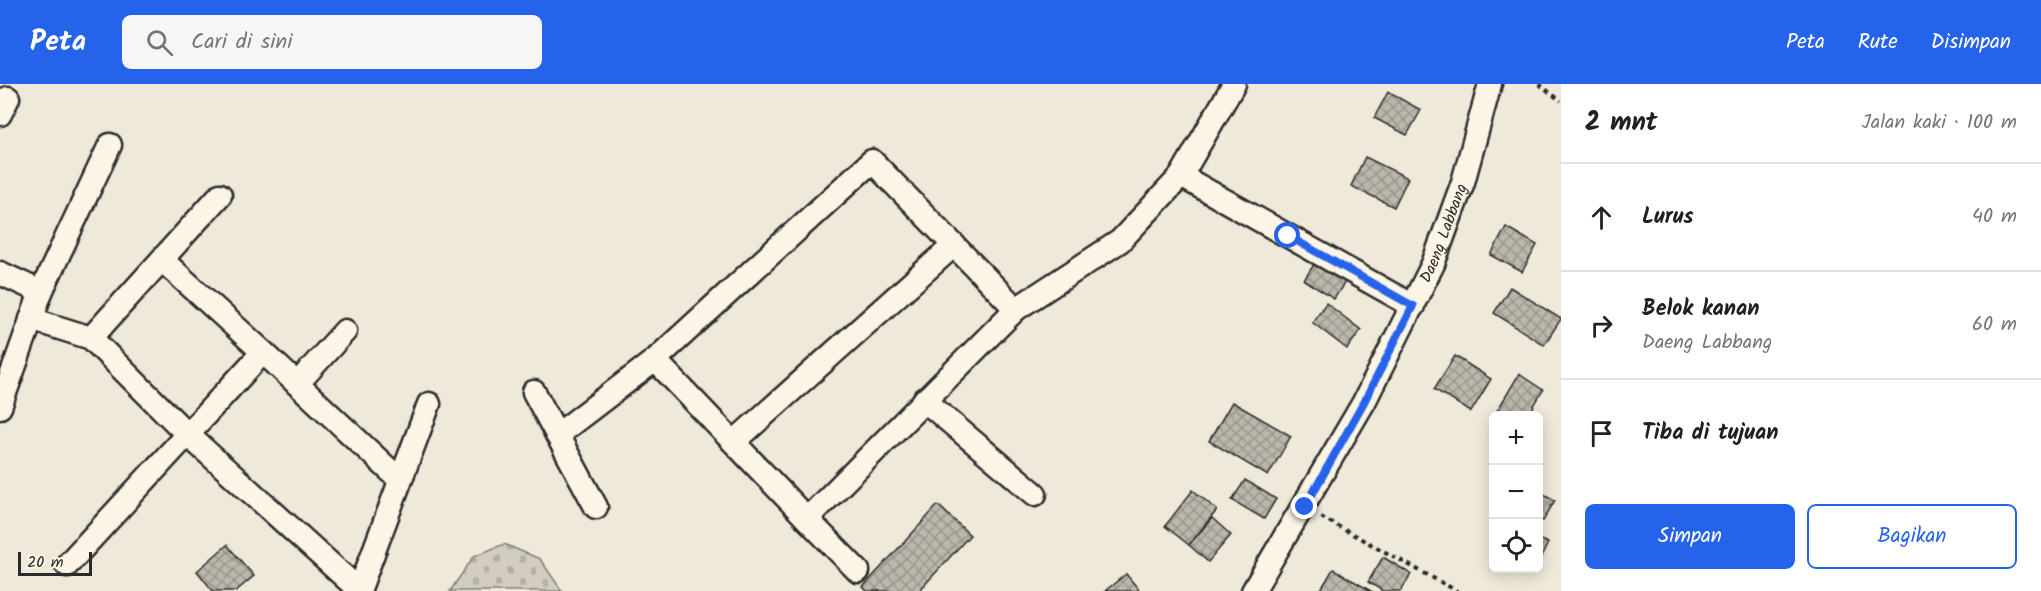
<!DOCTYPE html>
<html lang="id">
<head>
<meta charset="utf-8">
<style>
	body { margin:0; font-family:Kalam,sans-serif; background:#f6f6f6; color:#202124 }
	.controls { position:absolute; right:18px; bottom:18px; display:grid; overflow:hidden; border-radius:9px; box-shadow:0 3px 15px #0003 }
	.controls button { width:54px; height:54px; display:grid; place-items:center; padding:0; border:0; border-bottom:2px solid #e0e0e0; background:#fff; color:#202124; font:30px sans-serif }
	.scale { position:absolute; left:18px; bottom:15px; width:74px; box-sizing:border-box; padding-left:6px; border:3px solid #2b2b2b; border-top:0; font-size:16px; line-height:21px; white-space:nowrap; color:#2b2b2b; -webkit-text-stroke:4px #fcf5e5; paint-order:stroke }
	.stop { position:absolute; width:18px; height:18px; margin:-14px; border:4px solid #2563eb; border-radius:50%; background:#fff }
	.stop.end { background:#2563eb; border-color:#fff; box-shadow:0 2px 6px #0008 }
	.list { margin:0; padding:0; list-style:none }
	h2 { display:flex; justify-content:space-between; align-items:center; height:78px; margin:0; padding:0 24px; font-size:26px }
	h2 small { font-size:20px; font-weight:400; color:#757577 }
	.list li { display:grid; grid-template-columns:39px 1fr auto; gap:18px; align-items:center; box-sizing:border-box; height:108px; padding:0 24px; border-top:2px solid #e0e0e0 }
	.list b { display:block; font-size:22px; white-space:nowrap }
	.list p { margin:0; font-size:20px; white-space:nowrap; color:#757577 }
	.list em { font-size:20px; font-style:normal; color:#757577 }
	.actions { display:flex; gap:12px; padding:18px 24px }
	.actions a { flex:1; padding:14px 0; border:2px solid #2563eb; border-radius:9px; text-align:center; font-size:21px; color:#2563eb }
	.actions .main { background:#2563eb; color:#fff }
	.icon { flex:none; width:33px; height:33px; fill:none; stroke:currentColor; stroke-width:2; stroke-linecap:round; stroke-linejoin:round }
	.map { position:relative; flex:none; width:1561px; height:507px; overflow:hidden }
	header { display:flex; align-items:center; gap:36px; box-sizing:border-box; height:84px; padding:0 30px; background:#2563eb; color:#fff }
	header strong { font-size:28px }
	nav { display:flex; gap:33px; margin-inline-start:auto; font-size:21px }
	.search { width:420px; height:54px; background:#f6f6f6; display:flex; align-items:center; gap:15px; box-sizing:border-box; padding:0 21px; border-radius:9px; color:#757577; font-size:22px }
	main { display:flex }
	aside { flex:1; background:#fff }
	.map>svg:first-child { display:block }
	.cemetery { fill:url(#cemetery-stones); stroke:#7e7c76; stroke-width:1.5 }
	.building { fill:url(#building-cross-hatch); stroke:#2b2b2b; stroke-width:1.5 }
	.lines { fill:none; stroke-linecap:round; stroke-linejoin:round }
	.minor-casing { stroke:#2b2b2b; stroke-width:27 }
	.path { stroke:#2b2b2b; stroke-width:4; stroke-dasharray:4.5 4.5; stroke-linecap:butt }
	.minor { stroke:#fcf5e5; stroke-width:22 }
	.route { stroke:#2563eb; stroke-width:8 }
	.labels { text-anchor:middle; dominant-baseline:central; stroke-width:4.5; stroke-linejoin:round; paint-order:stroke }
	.street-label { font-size:16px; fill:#2b2b2b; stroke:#fcf5e5 }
</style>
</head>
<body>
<header>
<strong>Peta</strong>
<div class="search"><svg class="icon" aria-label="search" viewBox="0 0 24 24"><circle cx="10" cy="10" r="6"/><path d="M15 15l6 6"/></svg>Cari di sini</div>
<nav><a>Peta</a><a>Rute</a><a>Disimpan</a></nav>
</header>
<main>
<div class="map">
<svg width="1561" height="507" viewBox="0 0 1561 507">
	<defs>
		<pattern id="cemetery-stones" width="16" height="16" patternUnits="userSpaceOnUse" patternTransform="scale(1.5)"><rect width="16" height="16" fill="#d2cdc0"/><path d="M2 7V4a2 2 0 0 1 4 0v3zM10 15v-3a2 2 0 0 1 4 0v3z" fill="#b4b0a5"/></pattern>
		<pattern id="building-cross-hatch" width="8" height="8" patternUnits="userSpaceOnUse" patternTransform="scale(1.5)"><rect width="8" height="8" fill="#bcb7ac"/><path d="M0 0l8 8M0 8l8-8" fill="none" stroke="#99958c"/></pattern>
	</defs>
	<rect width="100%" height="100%" fill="#efe9da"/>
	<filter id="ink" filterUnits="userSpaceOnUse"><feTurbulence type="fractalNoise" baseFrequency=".0167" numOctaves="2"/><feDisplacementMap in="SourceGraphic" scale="12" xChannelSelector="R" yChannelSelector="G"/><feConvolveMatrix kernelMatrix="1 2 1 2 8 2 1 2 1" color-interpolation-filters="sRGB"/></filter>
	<g filter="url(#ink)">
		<!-- cemetery -->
		<path class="cemetery" d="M504,460L540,475L562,507H450L474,472Z"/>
		<!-- building -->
		<g class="building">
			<path d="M1388,8L1421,26L1407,51L1374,34Z"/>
			<path d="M1365,73L1408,94L1394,123L1351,102Z"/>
			<path d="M1506,143L1537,161L1522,188L1491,171Z"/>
			<path d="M1318,174L1348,193L1334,215L1304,196Z"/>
			<path d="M1510,203L1561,235L1544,261L1494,229Z"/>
			<path d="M1326,219L1361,246L1347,265L1312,238Z"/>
			<path d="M1455,272L1491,295L1471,328L1434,305Z"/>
			<path d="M1519,290L1543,306L1528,332H1494Z"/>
			<path d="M1232,318L1291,352L1268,392L1209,357Z"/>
			<path d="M1245,396L1276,415L1264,435L1232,416Z"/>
			<path d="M1193,406L1217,426L1189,461L1165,442Z"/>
			<path d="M1538,407L1555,416L1543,437L1538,435Z"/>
			<path d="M938,421L970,451L919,507H867L863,503Z"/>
			<path d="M1212,434L1231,451L1208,478L1189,461Z"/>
			<path d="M1538,455L1548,459L1538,480Z"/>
			<path d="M227,461L254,492L236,507H213L197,487Z"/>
			<path d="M1383,473L1411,490L1401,507H1383L1368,498Z"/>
			<path d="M1333,485L1371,507H1320Z"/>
			<path d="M1126,490L1140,507H1105Z"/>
		</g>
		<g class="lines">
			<defs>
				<g id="minor">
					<path d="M0,30L8,14"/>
					<path d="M1181,92L1413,222"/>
					<path d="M162,176L263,268"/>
					<path d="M0,189L41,208"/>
					<path d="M31,235L91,254L187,350L359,506"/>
					<path d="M91,254L220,111"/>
					<path d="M655,276L872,77L1016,225"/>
					<path d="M297,300L345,247"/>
					<path d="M534,308L596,423"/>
					<path d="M924,316L1035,410"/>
					<path d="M0,323L41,208L110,61"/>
					<path d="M557,351L655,276L807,435L1016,225L1120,157L1181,92L1234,0"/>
					<path d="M734,358L954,161"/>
					<path d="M807,435L858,487"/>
					<path d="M67,481L263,268L400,396"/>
					<path d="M359,507L429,320"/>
					<path id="s1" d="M1253,507L1364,318L1433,180L1463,98L1490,0"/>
				</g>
			</defs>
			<!-- minor casing -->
			<use href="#minor" class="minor-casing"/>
			<!-- path -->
			<g class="path">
				<path d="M1539,0L1561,17"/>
				<path d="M1321,433L1457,507"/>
			</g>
			<!-- minor -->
			<use href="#minor" class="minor"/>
		</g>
	</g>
	<g class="lines" filter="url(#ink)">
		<!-- route -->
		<path class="route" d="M1288,152L1413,222L1364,318L1305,423"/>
	</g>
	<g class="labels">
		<!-- street labels -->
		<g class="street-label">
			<text stroke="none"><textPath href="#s1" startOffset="406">Daeng Labbang</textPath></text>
		</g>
	</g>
</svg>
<div class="controls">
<button>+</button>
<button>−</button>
<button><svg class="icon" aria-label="locate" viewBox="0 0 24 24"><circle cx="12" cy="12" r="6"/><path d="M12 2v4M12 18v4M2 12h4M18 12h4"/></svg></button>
</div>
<div class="scale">20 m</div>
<div class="stop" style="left:1288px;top:152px"></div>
<div class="stop end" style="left:1305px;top:423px"></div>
</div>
<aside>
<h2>2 mnt<small>Jalan kaki · 100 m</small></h2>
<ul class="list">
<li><svg class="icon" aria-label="ahead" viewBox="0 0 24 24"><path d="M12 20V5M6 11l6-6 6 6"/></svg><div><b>Lurus</b></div><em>40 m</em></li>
<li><svg class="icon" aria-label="right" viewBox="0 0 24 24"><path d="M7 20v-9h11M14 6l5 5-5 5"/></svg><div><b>Belok kanan</b><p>Daeng Labbang</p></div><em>60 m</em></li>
<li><svg class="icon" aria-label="arrive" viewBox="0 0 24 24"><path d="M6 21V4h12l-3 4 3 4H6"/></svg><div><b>Tiba di tujuan</b></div></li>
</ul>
<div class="actions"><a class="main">Simpan</a><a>Bagikan</a></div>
</aside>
</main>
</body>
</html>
